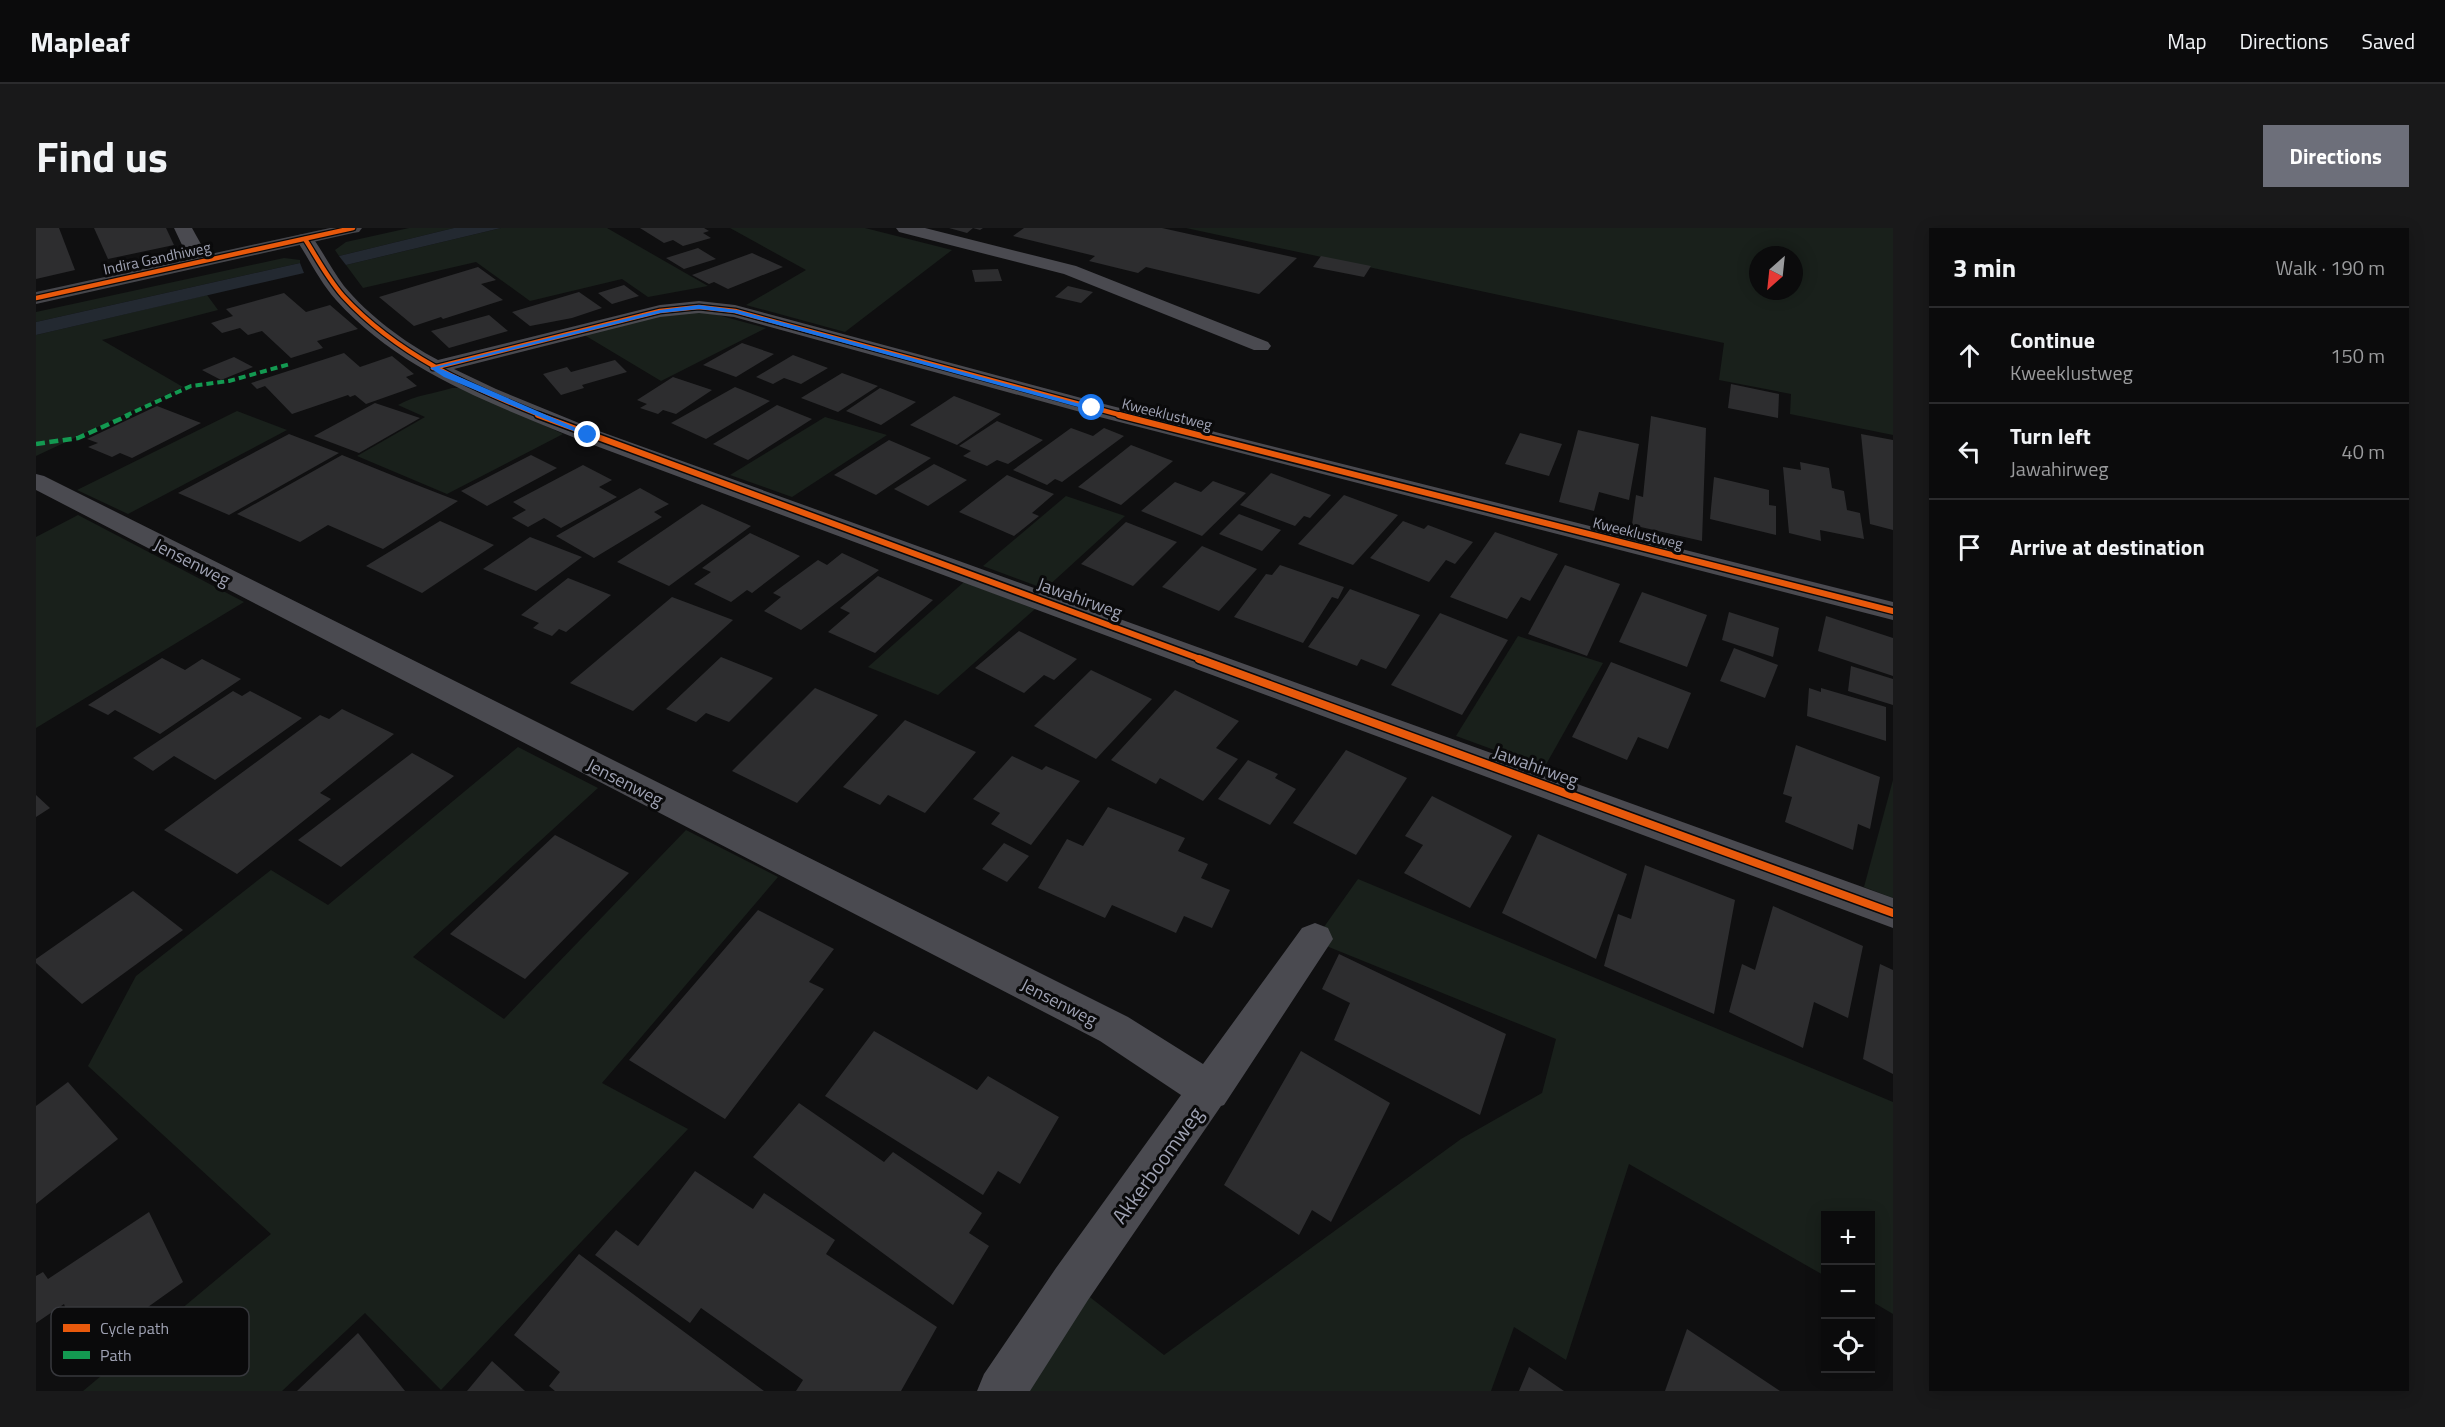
<!DOCTYPE html>
<html lang="en">
<head>
<meta charset="utf-8">
<style>
	body { margin:0; font-family:"Titillium Web",sans-serif; background:#19191a; color:#f1f3f6 }
	.controls { position:absolute; right:18px; bottom:18px; display:grid; overflow:hidden; border-radius:0px; box-shadow:0 3px 15px #0003 }
	.controls button { width:54px; height:54px; display:grid; place-items:center; padding:0; border:0; border-bottom:2px solid #2b2b2d; background:#0b0b0c; color:#f1f3f6; font:30px sans-serif }
	.compass { position:absolute; left:1713px; top:18px; width:54px; height:54px; border-radius:50%; background:#0b0b0c; box-shadow:0 3px 15px #0003; rotate:207deg }
	.stop { position:absolute; width:18px; height:18px; margin:-14px; border:4px solid #1a73e8; border-radius:50%; background:#fff }
	.stop.end { background:#1a73e8; border-color:#fff; box-shadow:0 2px 6px #0008 }
	.list { margin:0; padding:0; list-style:none }
	h2 { display:flex; justify-content:space-between; align-items:center; height:78px; margin:0; padding:0 24px; font-size:26px }
	h2 small { font-size:20px; font-weight:400; color:#9a9b9d }
	.list li { display:grid; grid-template-columns:39px 1fr auto; gap:18px; align-items:center; box-sizing:border-box; height:96px; padding:0 24px; border-top:2px solid #2b2b2d }
	.list b { display:block; font-size:22px; white-space:nowrap }
	.list p { margin:0; font-size:20px; white-space:nowrap; color:#9a9b9d }
	.list em { font-size:20px; font-style:normal; color:#9a9b9d }
	.icon { flex:none; width:33px; height:33px; fill:none; stroke:currentColor; stroke-width:2; stroke-linecap:round; stroke-linejoin:round }
	.map { position:relative; flex:none; width:1857px; height:1163px; overflow:hidden; border-radius:0px }
	header { display:flex; align-items:center; gap:36px; box-sizing:border-box; height:84px; padding:0 30px; background:#0b0b0c; border-bottom:2px solid #2b2b2d }
	header strong { font-size:28px }
	nav { display:flex; gap:33px; margin-inline-start:auto; font-size:21px }
	.intro { display:flex; align-items:center; justify-content:space-between; box-sizing:border-box; height:144px; padding:0 36px }
	h1 { margin:0; font-size:42px }
	.button { padding:15px 27px; border-radius:0px; background:#6d6f7a; color:#fff; font-size:21px; font-weight:700 }
	main { display:flex; gap:36px; padding:0 36px }
	aside { flex:1; background:#0b0b0c; border-radius:0px; box-shadow:0 3px 15px #0003 }
	.map>svg:first-child { display:block }
	.green { fill:#19201b; fill-rule:evenodd }
	.water { fill:#232931 }
	.building { fill:#2d2d2f }
	.lines { fill:none; stroke-linecap:round; stroke-linejoin:round }
	.minor { fill:#4a4a50; fill-rule:evenodd }
	.major { fill:#46464b; fill-rule:evenodd }
	.quiet-far1 { stroke:#139951; stroke-width:4; stroke-dasharray:7 4; stroke-linecap:butt }
	.quiet { stroke:#139951; stroke-width:4.5; stroke-dasharray:9 4.5; stroke-linecap:butt }
	.cycleway-far2-casing { stroke:#0a0a0b; stroke-width:7 }
	.cycleway-far1-casing { stroke:#0a0a0b; stroke-width:9 }
	.cycleway-casing { stroke:#0a0a0b; stroke-width:11 }
	.cycleway-far2 { stroke:#e8590c; stroke-width:4.5 }
	.cycleway-far1 { stroke:#e8590c; stroke-width:6 }
	.cycleway { stroke:#e8590c; stroke-width:8 }
	.route { fill:#1a73e8 }
	.labels { text-anchor:middle; dominant-baseline:central; stroke-width:6; stroke-linejoin:round; paint-order:stroke }
	.far-street-label { font-size:15px; fill:#9fa2b3; stroke:#0a0a0b }
	.street-label { font-size:18px; fill:#9fa2b3; stroke:#0a0a0b }
	.near-street-label { font-size:21px; fill:#9fa2b3; stroke:#0a0a0b }
	.key { fill:#0a0a0b; stroke:#37383d; stroke-width:1.5 }
	.key-label { font-size:16px; fill:#9fa2b3 }
</style>
</head>
<body>
<header>
<strong>Mapleaf</strong>
<nav><a>Map</a><a>Directions</a><a>Saved</a></nav>
</header>
<div class="intro"><h1>Find us</h1><a class="button">Directions</a></div>
<main>
<div class="map">
<svg width="1857" height="1163" viewBox="0 0 1857 1163">
	<rect width="100%" height="100%" fill="#0f0f10"/>
	<!-- green -->
	<g class="green">
		<path d="M373,0H418L303,28L299,22L310,14Z"/>
		<path d="M465,0H571L672,58L612,69L586,51L494,73L440,34L327,60L310,37Z"/>
		<path d="M694,0H829L916,22L809,104L710,77L770,42Z"/>
		<path d="M1150,0H1857V207L1754,186L1755,166L1683,152L1688,115ZM1722,27H1758V63H1722Z"/>
		<path d="M248,30L264,32V35L0,94V84Z"/>
		<path d="M171,67L182,82L66,112L147,159L0,228V107Z"/>
		<path d="M630,82L678,86L730,100L625,153L540,102Z"/>
		<path d="M416,160H426L527,206L411,266L321,228L389,189L362,177C379,167 397,166 416,160Z"/>
		<path d="M201,183L251,202L92,286L41,262Z"/>
		<path d="M789,189L851,207L756,269L694,247Z"/>
		<path d="M1030,268L1089,288L1009,361L947,338Z"/>
		<path d="M42,287L208,374L0,500V309Z"/>
		<path d="M928,354L999,381L902,467L832,439Z"/>
		<path d="M1482,408L1567,435L1508,540L1420,508Z"/>
		<path d="M482,519L562,560L377,729L468,791L650,602L742,649L566,855L652,901L405,1162L329,1085L246,1163H47L235,1006L52,838L100,748L235,642L292,677Z"/>
		<path d="M1857,552V670L1828,659Z"/>
		<path d="M1322,651L1857,874V1086L1835,1073L1834,988H1790L1789,1048L1593,936L1530,1132L1478,1099L1455,1163H959L1032,1052L1128,1127L1425,911L1506,865L1520,811L1278,713Z"/>
	</g>
	<!-- water -->
	<g class="water">
		<path d="M418,0H465L310,37L303,28Z"/>
		<path d="M264,35L268,45L0,107V94Z"/>
	</g>
	<!-- building -->
	<g class="building">
		<path d="M0,0H23L39,42L0,51Z"/>
		<path d="M58,0H130L138,17L72,31Z"/>
		<path d="M604,0H668L673,3L667,5L675,10L647,18L637,12L628,15Z"/>
		<path d="M913,0H947L944,2L937,0L931,5Z"/>
		<path d="M988,0H1126L1261,30L1223,66L1110,39L1102,45L1053,33L1059,28L977,8Z"/>
		<path d="M662,20L680,31L648,41L630,30Z"/>
		<path d="M716,25L747,39L692,61L678,54L673,56L656,47Z"/>
		<path d="M1285,28L1335,38L1328,49L1277,39Z"/>
		<path d="M442,39L460,52L445,56L467,72L407,91L405,89L378,98L343,69Z"/>
		<path d="M962,41L966,53L939,54L936,42Z"/>
		<path d="M588,57L603,68L576,76L562,65Z"/>
		<path d="M1032,58L1057,64L1045,75L1019,69Z"/>
		<path d="M543,64L566,80L536,90L494,98L476,84Z"/>
		<path d="M248,65L270,84L294,77L322,101L281,113L287,120L255,130L226,103L212,107L204,100L186,105L175,95L197,88L190,81Z"/>
		<path d="M453,87L472,103L413,120L395,103Z"/>
		<path d="M706,115L738,126L700,149L667,137Z"/>
		<path d="M308,125L324,139L356,128L378,146L370,149L381,158L330,176L319,167L314,169L312,167L256,186L229,158L221,161L215,155Z"/>
		<path d="M757,127L792,140L765,156L748,150L737,156L720,149Z"/>
		<path d="M198,129L217,139L185,152L166,142Z"/>
		<path d="M579,132L591,144L546,157L548,160L525,167L507,146L531,139L535,144Z"/>
		<path d="M806,145L842,158L802,184L765,170Z"/>
		<path d="M637,149L676,162L640,186L627,182L622,186L604,180L611,176L601,172Z"/>
		<path d="M1695,156L1743,166L1742,190L1692,180Z"/>
		<path d="M699,159L734,173L670,211L635,195Z"/>
		<path d="M844,160L880,174L845,197L810,183Z"/>
		<path d="M918,168L965,186L921,217L874,197Z"/>
		<path d="M339,175L384,190L323,225L278,208Z"/>
		<path d="M741,177L776,191L712,232L677,216Z"/>
		<path d="M121,178L165,195L96,230L84,225L76,229L52,219L62,215L51,211Z"/>
		<path d="M1615,188L1670,200L1666,313L1596,297L1600,267L1607,269Z"/>
		<path d="M961,193L1007,212L972,236L961,232L951,238L927,228L935,223L923,218Z"/>
		<path d="M1035,200L1057,208L1068,200L1088,208L1026,254L1019,251L1011,257L977,242Z"/>
		<path d="M1542,202L1603,216L1593,272L1563,264L1558,283L1523,274Z"/>
		<path d="M1484,205L1526,216L1513,248L1469,236Z"/>
		<path d="M253,206L303,225L193,287L142,265Z"/>
		<path d="M1825,206L1857,212V302L1834,296Z"/>
		<path d="M853,212L895,230L840,267L798,247Z"/>
		<path d="M1095,217L1137,233L1085,277L1042,259Z"/>
		<path d="M306,227L368,252L422,273L347,321L292,297L264,314L201,286Z"/>
		<path d="M495,227L521,240L451,278L425,263Z"/>
		<path d="M1764,234L1793,240L1796,260L1808,263L1811,282L1824,285L1828,311L1784,302L1785,313L1753,305L1747,239L1765,242Z"/>
		<path d="M898,236L931,252L892,278L858,261Z"/>
		<path d="M547,237L576,252L563,259L581,269L525,300L508,290L492,299L476,290L490,282L477,274Z"/>
		<path d="M1235,245L1295,267L1274,290L1268,288L1259,298L1204,277Z"/>
		<path d="M971,247L1018,266L996,285L1003,288L978,308L923,284Z"/>
		<path d="M1678,249L1733,262V277L1740,278V307L1674,291Z"/>
		<path d="M1177,253L1210,265L1166,308L1105,283L1139,254L1165,264Z"/>
		<path d="M604,260L633,276L618,284L626,289L558,330L520,308Z"/>
		<path d="M1308,267L1362,287L1317,337L1262,316Z"/>
		<path d="M666,276L715,298L633,358L581,334Z"/>
		<path d="M1203,286L1245,302L1226,323L1183,306Z"/>
		<path d="M404,293L458,317L386,365L330,338Z"/>
		<path d="M1367,293L1388,301L1392,297L1437,314L1419,336L1410,332L1393,354L1334,330Z"/>
		<path d="M1090,294L1141,314L1097,358L1045,336Z"/>
		<path d="M1459,304L1522,326L1494,373L1485,369L1471,391L1414,369Z"/>
		<path d="M714,305L764,328L716,365L711,362L695,374L658,356L675,344L666,340Z"/>
		<path d="M494,309L546,329L500,363L447,341Z"/>
		<path d="M1166,318L1221,341L1183,383L1126,359Z"/>
		<path d="M806,325L843,342L765,402L728,383L745,369L737,365L782,332L791,337Z"/>
		<path d="M1244,337L1308,359L1302,371L1296,369L1267,415L1198,389L1230,346L1236,347Z"/>
		<path d="M1529,337L1584,356L1551,428L1492,406Z"/>
		<path d="M842,348L897,372L839,425L792,404L814,385L804,380Z"/>
		<path d="M532,350L575,367L530,404L523,401L516,408L497,400L503,395L485,387Z"/>
		<path d="M1314,361L1384,387L1350,441L1325,431L1321,438L1272,419Z"/>
		<path d="M1606,364L1671,387L1651,439L1583,414Z"/>
		<path d="M636,369L697,392L597,483L534,455Z"/>
		<path d="M1693,384L1743,400L1737,429L1686,412Z"/>
		<path d="M1404,385L1472,412L1426,487L1355,457Z"/>
		<path d="M1790,388L1857,410V448L1782,423Z"/>
		<path d="M983,403L1041,431L1018,452L1008,447L988,465L939,440Z"/>
		<path d="M1698,420L1742,437L1729,470L1684,453Z"/>
		<path d="M685,429L737,450L693,494L670,485L660,494L630,481Z"/>
		<path d="M126,430L149,442L166,431L205,451L124,506L79,482L72,487L52,477Z"/>
		<path d="M1575,434L1655,465L1632,521L1602,509L1591,532L1536,509Z"/>
		<path d="M1815,438L1857,451V477L1812,463Z"/>
		<path d="M1055,442L1116,471L1060,531L998,498Z"/>
		<path d="M779,460L842,487L761,575L696,543Z"/>
		<path d="M1773,460L1785,464V460L1850,479V513L1771,488Z"/>
		<path d="M1139,462L1203,493L1180,520L1202,531L1167,573L1124,550L1120,556L1075,532Z"/>
		<path d="M197,463L206,468L214,463L266,490L179,552L138,528L117,543L97,530Z"/>
		<path d="M306,481L358,506L284,565L295,571L201,646L128,602L284,487L293,491Z"/>
		<path d="M869,492L940,524L889,585L852,567L844,577L807,559Z"/>
		<path d="M1760,517L1844,549L1834,601L1822,596L1817,622L1749,594L1756,569L1747,566Z"/>
		<path d="M1310,522L1371,550L1320,627L1257,595Z"/>
		<path d="M376,525L418,548L305,639L262,612Z"/>
		<path d="M976,528L1006,542L1010,538L1044,553L995,617L955,596L964,585L937,571Z"/>
		<path d="M1212,532L1242,546L1239,550L1260,561L1234,597L1182,571Z"/>
		<path d="M0,567L14,580L0,589Z"/>
		<path d="M1396,568L1476,608L1434,680L1368,645L1387,617L1369,608Z"/>
		<path d="M1072,579L1149,610L1142,623L1172,636L1165,650L1194,662L1176,700L1148,688L1140,705L1076,677L1069,690L1002,660L1031,611L1047,618Z"/>
		<path d="M1502,606L1591,646L1560,731L1466,685Z"/>
		<path d="M519,607L593,645L489,751L414,706Z"/>
		<path d="M968,615L993,628L971,654L946,641Z"/>
		<path d="M1609,637L1699,672L1678,786L1568,738L1582,686L1595,691Z"/>
		<path d="M97,663L147,702L46,776L0,735V731Z"/>
		<path d="M1737,678L1827,718L1812,790L1778,774L1767,820L1693,784L1706,736L1719,742Z"/>
		<path d="M722,682L798,721L773,754L788,761L689,891L593,832Z"/>
		<path d="M1303,726L1470,806L1444,887L1298,812L1314,775L1286,761Z"/>
		<path d="M1844,736L1857,742V846L1827,831Z"/>
		<path d="M838,803L941,862L952,848L1023,889L984,956L962,943L947,967L789,868Z"/>
		<path d="M1265,823L1354,875L1295,994L1276,982L1263,1007L1188,957Z"/>
		<path d="M32,854L82,911L0,976V878Z"/>
		<path d="M763,875L848,934L857,924L946,985L933,1005L953,1018L917,1077L717,929Z"/>
		<path d="M659,943L717,981L728,965L799,1012L790,1026L901,1099L865,1163H760L767,1152L665,1080L654,1095L559,1027L580,1002L602,1018Z"/>
		<path d="M113,984L147,1054L46,1126L28,1076L0,1095V1048L7,1044L12,1051Z"/>
		<path d="M543,1026L728,1163H519L513,1158L524,1144L478,1107Z"/>
		<path d="M1651,1101L1744,1163H1629Z"/>
		<path d="M322,1105L369,1163H261Z"/>
		<path d="M456,1133L489,1163H431Z"/>
		<path d="M1493,1139L1528,1163H1483Z"/>
	</g>
	<g class="lines">
		<!-- minor -->
		<g class="minor">
			<path d="M138,0H156L166,18L171,34L168,38H156Z"/>
			<path d="M860,0H889L1040,38L1232,114L1235,118L1232,122H1218L1028,46L863,4Z"/>
			<path d="M269,6L275,7C287,24 296,42 308,58C333,88 368,114 402,132L624,77L663,73L699,77L1064,175L1857,374V392L1048,185L698,89L663,85L624,89L418,141L460,161L560,202L1857,670V700L544,212C457,176 365,144 300,72C284,54 273,31 260,11L263,7Z"/>
			<path d="M0,246L8,248L1092,789L1167,836L1266,700L1279,695L1292,700L1297,711L1188,877L1185,878L1052,1072L994,1163H941L948,1146L1020,1040L1145,867L1064,813L0,262Z"/>
		</g>
		<!-- major -->
		<path class="major" d="M294,0H326L323,4L317,5L0,76V64Z"/>
		<!-- quiet-far1 -->
		<path class="quiet-far1" d="M89,188L155,158L193,153L254,136"/>
		<!-- quiet -->
		<path class="quiet" d="M0,216L42,210L93,187"/>
		<defs>
			<g id="cycleway-far2">
				<path d="M269,11C281,30 292,51 307,68C361,127 434,159 506,188"/>
				<path d="M0,70L317,0"/>
				<path d="M397,140L624,83L663,79L699,83L1088,188"/>
			</g>
			<g id="cycleway-far1">
				<path d="M502,187L1167,432"/>
				<path d="M1083,187L1857,383"/>
			</g>
			<path id="cycleway" d="M1163,431L1857,685"/>
		</defs>
		<!-- cycleway-far2 casing -->
		<use href="#cycleway-far2" class="cycleway-far2-casing"/>
		<!-- cycleway-far1 casing -->
		<use href="#cycleway-far1" class="cycleway-far1-casing"/>
		<!-- cycleway casing -->
		<use href="#cycleway" class="cycleway-casing"/>
		<!-- cycleway-far2 -->
		<use href="#cycleway-far2" class="cycleway-far2"/>
		<!-- cycleway-far1 -->
		<use href="#cycleway-far1" class="cycleway-far1"/>
		<!-- cycleway -->
		<use href="#cycleway" class="cycleway"/>
	</g>
	<!-- route -->
	<path class="route" d="M663,77L701,82L1059,180L1053,182L699,85L663,81L624,85L403,140L554,206L552,209L408,149L394,140L624,82Z"/>
	<g class="labels">
		<!-- far-street labels -->
		<g class="far-street-label">
			<text transform="translate(121 30) rotate(-12)">Indira Gandhiweg</text>
			<text transform="translate(1131 186) rotate(14)">Kweeklustweg</text>
			<text transform="translate(1602 305) rotate(14)">Kweeklustweg</text>
		</g>
		<!-- street labels -->
		<g class="street-label">
			<text transform="translate(156 334) rotate(27)">Jensenweg</text>
			<text transform="translate(1044 370) rotate(20)">Jawahirweg</text>
			<text transform="translate(1500 538) rotate(20)">Jawahirweg</text>
			<text transform="translate(589 554) rotate(27)">Jensenweg</text>
			<text transform="translate(1023 774) rotate(27)">Jensenweg</text>
		</g>
		<!-- near-street labels -->
		<g class="near-street-label">
			<text transform="translate(1121 937) rotate(-54)">Akkerboomweg</text>
		</g>
	</g>
	<!-- legend -->
	<rect x="15" y="1079" width="198" height="69" rx="9" class="key"/>
	<rect x="27" y="1096" width="27" height="8" fill="#e8590c"/>
	<rect x="27" y="1123" width="27" height="8" fill="#139951"/>
	<g class="key-label">
		<text x="64" y="1106">Cycle path</text>
		<text x="64" y="1133">Path</text>
	</g>
</svg>
<div class="controls">
<button>+</button>
<button>−</button>
<button><svg class="icon" aria-label="locate" viewBox="0 0 24 24"><circle cx="12" cy="12" r="6"/><path d="M12 2v4M12 18v4M2 12h4M18 12h4"/></svg></button>
</div>
<svg class="compass" viewBox="-18 -18 36 36"><path d="M0-13l5 13h-10z" fill="#e53935"/><path d="M0 13l5-13h-10z" fill="#9a9b9d"/></svg>
<div class="stop" style="left:1056px;top:180px"></div>
<div class="stop end" style="left:552px;top:207px"></div>
</div>
<aside>
<h2>3 min<small>Walk · 190 m</small></h2>
<ul class="list">
<li><svg class="icon" aria-label="ahead" viewBox="0 0 24 24"><path d="M12 20V5M6 11l6-6 6 6"/></svg><div><b>Continue</b><p>Kweeklustweg</p></div><em>150 m</em></li>
<li><svg class="icon" aria-label="left" viewBox="0 0 24 24"><path d="M17 20v-9H6M10 6l-5 5 5 5"/></svg><div><b>Turn left</b><p>Jawahirweg</p></div><em>40 m</em></li>
<li><svg class="icon" aria-label="arrive" viewBox="0 0 24 24"><path d="M6 21V4h12l-3 4 3 4H6"/></svg><div><b>Arrive at destination</b></div></li>
</ul>
</aside>
</main>
</body>
</html>
